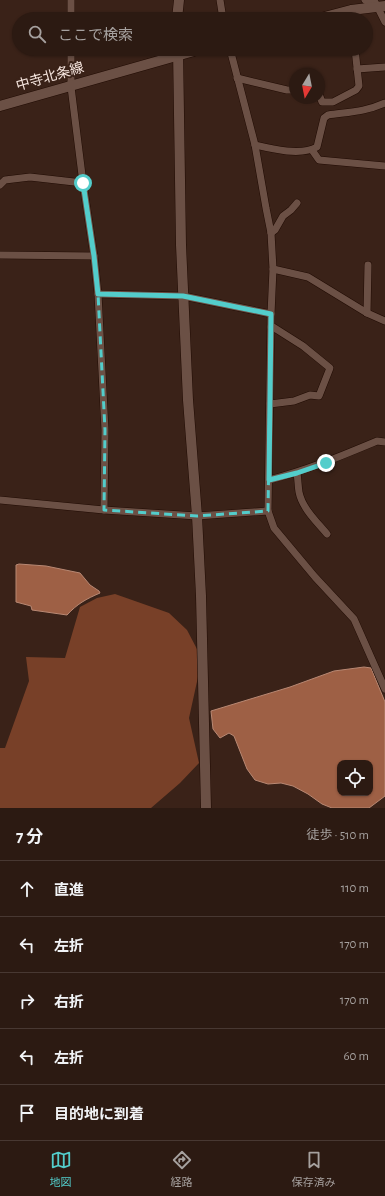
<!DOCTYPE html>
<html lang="ja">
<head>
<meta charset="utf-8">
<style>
	body { margin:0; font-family:"Alegreya Sans","Noto Sans JP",sans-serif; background:#382720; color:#f1f3f6 }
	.controls { position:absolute; right:12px; bottom:12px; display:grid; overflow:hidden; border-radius:8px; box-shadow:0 1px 3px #0004 }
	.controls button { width:36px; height:36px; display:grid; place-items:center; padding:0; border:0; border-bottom:1px solid #483832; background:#2c1a12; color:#f1f3f6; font:20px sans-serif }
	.compass { position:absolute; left:289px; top:68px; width:36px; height:36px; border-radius:50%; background:#2c1a12; box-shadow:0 1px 3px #0004; rotate:190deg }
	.stop { position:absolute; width:12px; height:12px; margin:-9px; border:3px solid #53cdcb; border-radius:50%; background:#fff }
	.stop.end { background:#53cdcb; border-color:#fff; box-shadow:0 1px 4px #0008 }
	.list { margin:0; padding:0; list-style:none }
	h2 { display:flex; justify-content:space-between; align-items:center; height:52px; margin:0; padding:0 16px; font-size:17px }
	h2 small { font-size:13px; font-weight:400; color:#a6a19f }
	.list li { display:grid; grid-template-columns:26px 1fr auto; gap:12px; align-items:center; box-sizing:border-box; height:56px; padding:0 16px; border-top:1px solid #483832 }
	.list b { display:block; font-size:15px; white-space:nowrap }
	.list em { font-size:13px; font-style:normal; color:#a6a19f }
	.icon { flex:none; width:22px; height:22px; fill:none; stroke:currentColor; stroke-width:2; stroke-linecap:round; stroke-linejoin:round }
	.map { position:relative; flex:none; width:385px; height:808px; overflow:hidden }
	.search { position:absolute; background:#2c1a12; box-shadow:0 1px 3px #0004; left:12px; right:12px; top:12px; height:44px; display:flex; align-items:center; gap:10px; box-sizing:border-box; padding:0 14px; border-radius:22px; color:#a6a19f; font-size:15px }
	.sheet { height:332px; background:#2c1a12 }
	nav { display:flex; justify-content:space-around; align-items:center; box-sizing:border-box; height:56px; border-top:1px solid #483832; background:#2c1a12; font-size:11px; color:#a6a19f }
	nav a { display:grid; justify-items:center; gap:2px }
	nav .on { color:#53cdcb }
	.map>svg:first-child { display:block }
	.green { fill:#784028 }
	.water { fill:#9e6045; stroke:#b88873; fill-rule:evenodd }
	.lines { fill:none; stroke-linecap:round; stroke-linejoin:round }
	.street-casing { stroke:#200b03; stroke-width:8 }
	.secondary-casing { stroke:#200b03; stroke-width:11 }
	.street { stroke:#6b5045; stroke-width:7 }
	.secondary { stroke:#6b5045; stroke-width:10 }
	.route { stroke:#53cdcb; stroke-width:5 }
	.marked { fill:none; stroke:#53cdcb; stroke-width:3; stroke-dasharray:8 5; stroke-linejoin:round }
	.labels { text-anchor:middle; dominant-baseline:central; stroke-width:4; stroke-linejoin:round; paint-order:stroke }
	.street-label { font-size:14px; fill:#f6e6df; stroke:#3a2218 }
</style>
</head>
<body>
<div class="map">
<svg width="385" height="808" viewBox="0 0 385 808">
	<rect width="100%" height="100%" fill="#3a2218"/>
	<!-- green -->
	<path class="green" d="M115,594L169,613L187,630L198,651V677L189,718L199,763L180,783L151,808H0V748H5L29,681L26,657L65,658L80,607L97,598Z"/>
	<!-- water -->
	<g class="water">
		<path d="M307,49H352V52C338,54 319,60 307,49Z"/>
		<path d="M19,564L46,566L80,573L90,585L99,591L100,593C86,599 77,604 67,615L32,610L31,606L16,602V565Z"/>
		<path d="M364,667L371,668L385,702V796L369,808H332L322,804L308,794L293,786L281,783L268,784L255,780L247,769L234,736L229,733L220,738L213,729L211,711L290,687L334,671ZM340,763H370V793H340Z"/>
	</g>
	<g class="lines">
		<defs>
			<g id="street">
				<path d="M71,0V19"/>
				<path d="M220,0L223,19"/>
				<path d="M365,0L369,2H375L385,22"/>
				<path d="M351,10L352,19"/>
				<path d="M71,49V87L83,183L94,256L98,294L105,430L104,510"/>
				<path d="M230,49L255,145L266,208L271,233L273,269L271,314L268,511L274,528L315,577L354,619L385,689"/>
				<path d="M357,69L385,67"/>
				<path d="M237,78L287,90H295"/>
				<path d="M319,94L322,102H333L356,90L359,86L355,49"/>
				<path d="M255,145C272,149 301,156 317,147L324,118L328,115C349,112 365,112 385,103"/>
				<path d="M312,150L319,160L385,166"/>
				<path d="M0,185L5,180L30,177L83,183"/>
				<path d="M271,233L275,230L283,216L291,210L297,203"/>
				<path d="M0,255L94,256"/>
				<path d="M273,269L308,277L367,313L385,321"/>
				<path d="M98,294L183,296L271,314"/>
				<path d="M367,313L368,265"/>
				<path d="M270,404L294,401L310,395L319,396L330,368L303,346L273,327H271"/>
				<path d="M297,473C298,479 298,486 299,492C302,508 317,522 327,534"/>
				<path d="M269,480C308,470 341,456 377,441L385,442"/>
				<path d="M0,500L104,510L197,516L268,511"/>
			</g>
			<g id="secondary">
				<path d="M177,19L179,0"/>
				<path d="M317,19L351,10L385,6"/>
				<path d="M178,49L181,245L188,400L197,516L201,596L206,808"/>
				<path d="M0,106L201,49"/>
			</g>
		</defs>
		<!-- street casing -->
		<use href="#street" class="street-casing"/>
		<!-- secondary casing -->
		<use href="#secondary" class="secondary-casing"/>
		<!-- street -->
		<use href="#street" class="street"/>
		<!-- secondary -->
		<use href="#secondary" class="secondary"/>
	</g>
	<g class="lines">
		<!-- route -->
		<path class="route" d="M83,183L94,256L98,294L183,296L271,314L269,480L297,473L326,463"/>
	</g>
	<!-- marked area -->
	<path class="marked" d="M98,294L183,296L271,314L268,511L197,516L104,510L105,430Z"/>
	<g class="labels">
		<!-- street labels -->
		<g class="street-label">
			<text transform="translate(50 77) rotate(-16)">中寺北条線</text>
		</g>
	</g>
</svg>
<div class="controls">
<button><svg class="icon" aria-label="locate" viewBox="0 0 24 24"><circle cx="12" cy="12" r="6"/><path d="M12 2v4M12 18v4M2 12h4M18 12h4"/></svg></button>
</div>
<svg class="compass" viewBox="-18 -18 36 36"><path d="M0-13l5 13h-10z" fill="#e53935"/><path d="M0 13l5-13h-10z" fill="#a6a19f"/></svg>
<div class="stop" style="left:83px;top:183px"></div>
<div class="stop end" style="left:326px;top:463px"></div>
<div class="search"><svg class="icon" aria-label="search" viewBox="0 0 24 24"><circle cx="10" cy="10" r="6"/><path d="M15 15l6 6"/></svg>ここで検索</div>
</div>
<section class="sheet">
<h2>7 分<small>徒歩 · 510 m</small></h2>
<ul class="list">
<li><svg class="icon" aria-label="ahead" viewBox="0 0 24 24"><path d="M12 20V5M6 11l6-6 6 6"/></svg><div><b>直進</b></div><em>110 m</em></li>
<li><svg class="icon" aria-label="left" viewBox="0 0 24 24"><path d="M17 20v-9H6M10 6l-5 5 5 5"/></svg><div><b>左折</b></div><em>170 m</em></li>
<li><svg class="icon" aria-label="right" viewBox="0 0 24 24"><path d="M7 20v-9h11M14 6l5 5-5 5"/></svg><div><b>右折</b></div><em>170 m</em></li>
<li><svg class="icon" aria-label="left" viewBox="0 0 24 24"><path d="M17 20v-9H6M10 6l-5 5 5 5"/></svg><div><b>左折</b></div><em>60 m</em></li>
<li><svg class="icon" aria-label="arrive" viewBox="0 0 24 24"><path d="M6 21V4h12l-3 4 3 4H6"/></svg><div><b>目的地に到着</b></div></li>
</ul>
</section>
<nav>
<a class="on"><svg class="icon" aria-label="map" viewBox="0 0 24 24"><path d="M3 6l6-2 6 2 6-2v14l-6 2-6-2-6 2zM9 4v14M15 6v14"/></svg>地図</a>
<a><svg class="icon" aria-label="directions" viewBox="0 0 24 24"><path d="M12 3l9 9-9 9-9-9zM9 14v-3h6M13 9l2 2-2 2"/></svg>経路</a>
<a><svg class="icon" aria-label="saved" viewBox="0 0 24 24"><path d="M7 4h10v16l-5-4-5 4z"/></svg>保存済み</a>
</nav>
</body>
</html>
